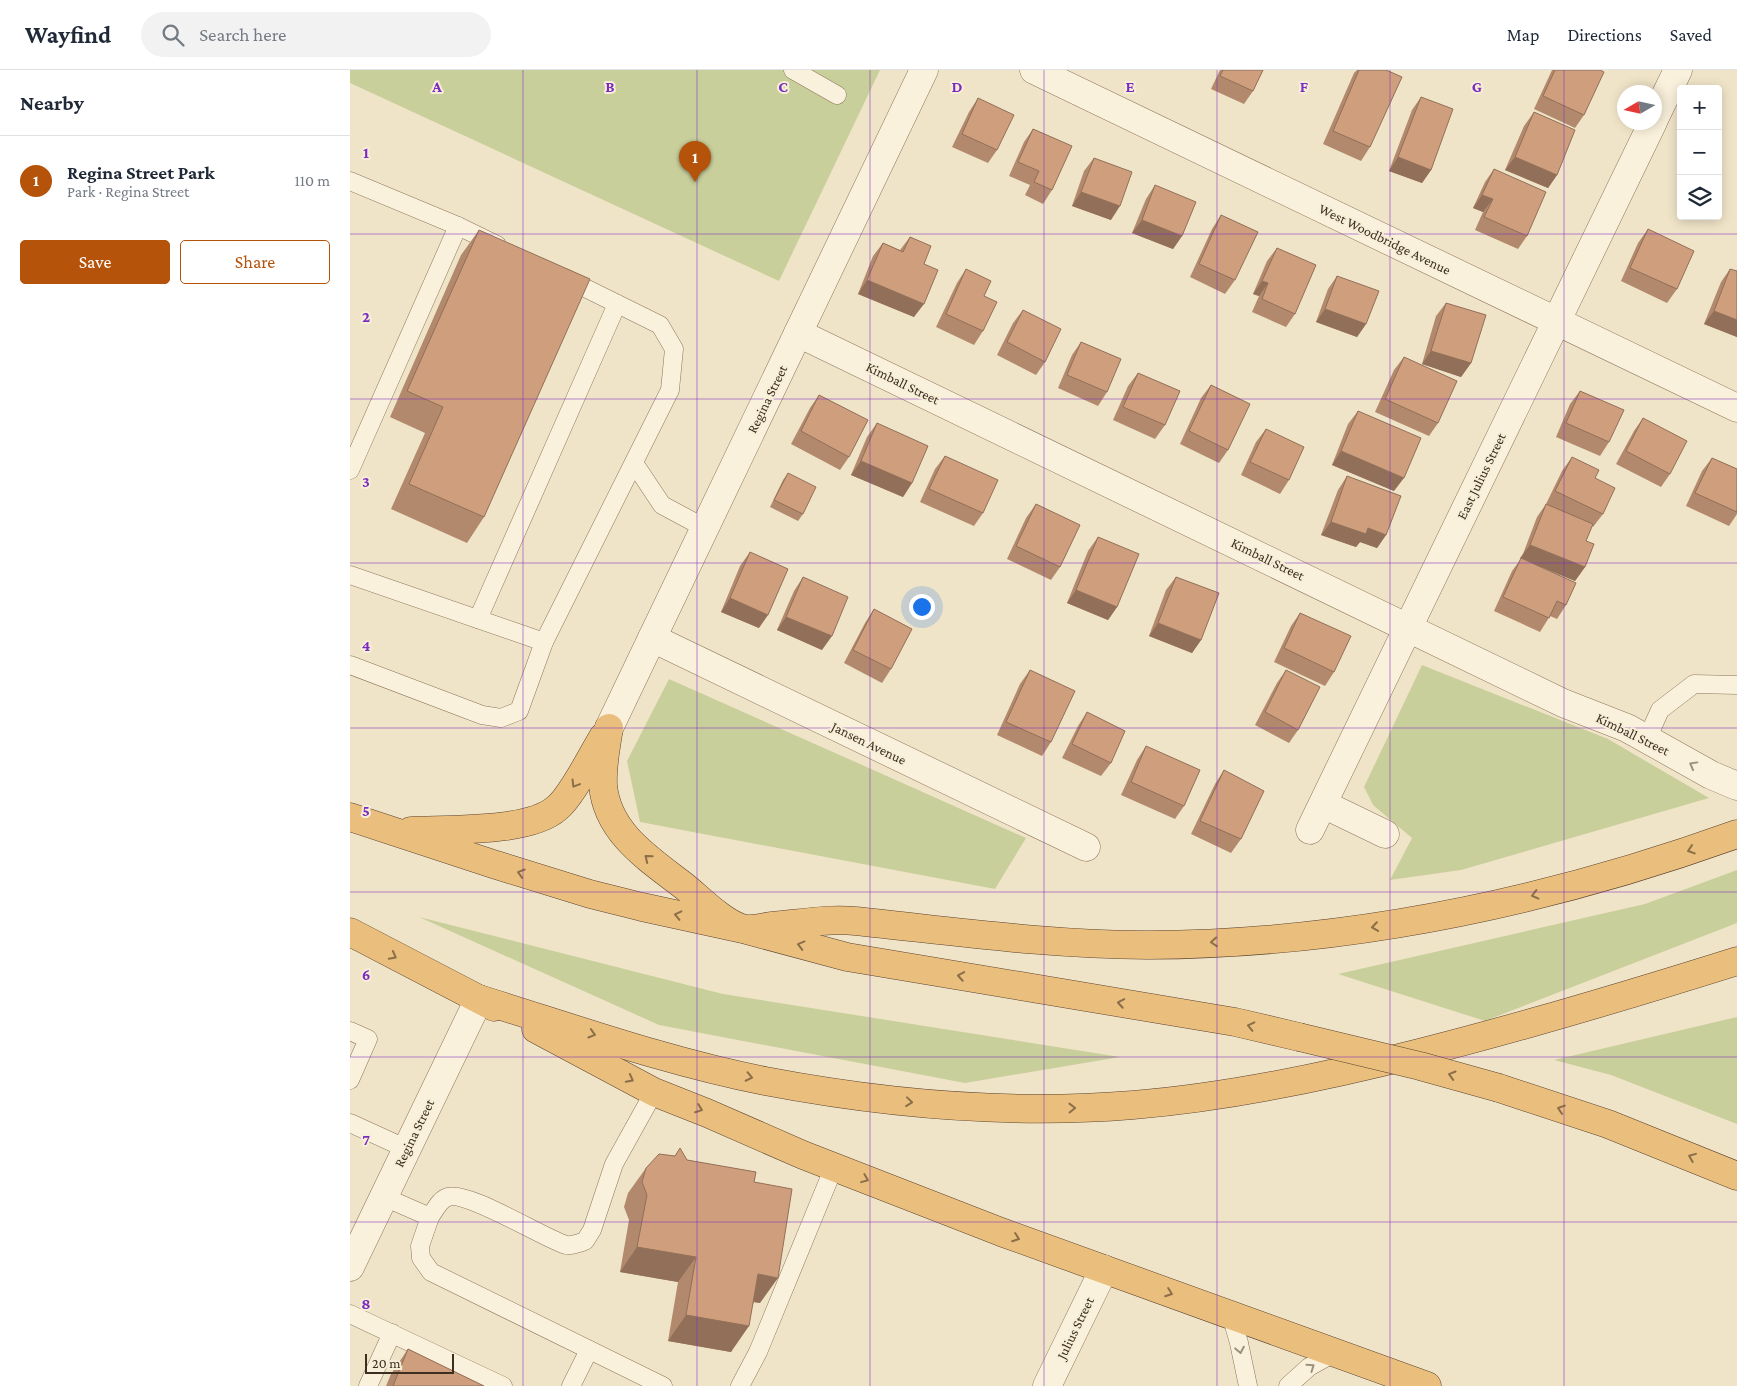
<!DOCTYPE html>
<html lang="en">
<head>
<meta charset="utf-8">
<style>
	body { margin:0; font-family:"Crimson Pro",serif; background:#f2f2f3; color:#1f2937 }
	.controls { position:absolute; right:15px; top:15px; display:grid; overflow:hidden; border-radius:5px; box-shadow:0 2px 12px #0003 }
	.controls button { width:45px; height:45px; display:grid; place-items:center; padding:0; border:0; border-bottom:1px solid #e0e1e3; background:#fff; color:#1f2937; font:25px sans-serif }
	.compass { position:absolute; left:1267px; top:15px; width:45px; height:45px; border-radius:50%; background:#fff; box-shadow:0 2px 12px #0003; rotate:261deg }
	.scale { position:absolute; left:15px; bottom:12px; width:89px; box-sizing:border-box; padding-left:5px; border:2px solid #3d2e20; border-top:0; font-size:14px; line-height:18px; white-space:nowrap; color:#3d2e20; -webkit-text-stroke:4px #f7eed8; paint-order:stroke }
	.you { position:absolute; left:571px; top:536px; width:18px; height:18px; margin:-12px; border:4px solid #fff; border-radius:50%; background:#1a73e8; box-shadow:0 0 0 8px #1a73e833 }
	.badge { display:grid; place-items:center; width:32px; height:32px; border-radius:50%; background:#b45309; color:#fff; font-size:16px; font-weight:700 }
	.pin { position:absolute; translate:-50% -41px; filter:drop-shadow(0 1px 2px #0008) }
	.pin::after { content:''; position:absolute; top:26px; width:18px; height:15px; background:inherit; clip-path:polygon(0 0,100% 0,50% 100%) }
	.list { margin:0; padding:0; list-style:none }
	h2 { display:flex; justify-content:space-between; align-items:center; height:65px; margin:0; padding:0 20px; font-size:21px }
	h2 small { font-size:16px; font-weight:400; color:#747a83 }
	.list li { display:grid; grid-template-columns:32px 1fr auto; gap:15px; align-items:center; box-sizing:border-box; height:90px; padding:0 20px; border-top:1px solid #e0e1e3 }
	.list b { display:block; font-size:19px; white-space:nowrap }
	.list p { margin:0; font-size:16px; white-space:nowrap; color:#747a83 }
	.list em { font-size:16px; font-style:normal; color:#747a83 }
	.actions { display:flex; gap:10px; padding:15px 20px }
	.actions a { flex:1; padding:11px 0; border:1px solid #b45309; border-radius:5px; text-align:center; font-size:18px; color:#b45309 }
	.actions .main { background:#b45309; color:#fff }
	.icon { flex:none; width:28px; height:28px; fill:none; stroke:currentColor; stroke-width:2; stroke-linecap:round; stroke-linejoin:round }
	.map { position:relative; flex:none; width:1387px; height:1316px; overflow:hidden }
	header { display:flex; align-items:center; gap:30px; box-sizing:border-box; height:70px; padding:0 25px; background:#fff; border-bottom:1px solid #e0e1e3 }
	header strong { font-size:24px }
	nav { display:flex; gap:28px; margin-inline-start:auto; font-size:18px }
	.search { width:350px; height:45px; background:#f2f2f3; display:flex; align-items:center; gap:12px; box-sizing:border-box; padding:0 18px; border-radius:28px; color:#747a83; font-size:19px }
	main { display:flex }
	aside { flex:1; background:#fff }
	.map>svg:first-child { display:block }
	.green { fill:#c9cf9b }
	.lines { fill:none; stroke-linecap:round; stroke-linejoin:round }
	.service-casing { stroke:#8d765c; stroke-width:19 }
	.minor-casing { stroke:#8d765c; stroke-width:29 }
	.trunk-casing { stroke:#5b4430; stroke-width:29 }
	.service { stroke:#faf1dc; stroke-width:18 }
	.minor { stroke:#faf1dc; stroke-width:28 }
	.trunk { stroke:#eabe7c; stroke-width:28 }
	.trunk-bridge-casing { stroke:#5b4430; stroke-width:29; stroke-linecap:butt }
	.trunk-bridge { stroke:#eabe7c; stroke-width:28 }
	.wall { fill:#b2896c }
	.shaded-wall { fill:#916f58 }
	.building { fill:#cf9f7d; stroke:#916f58 }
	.oneway { stroke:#9c907e }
	.oneway2 { stroke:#8b6f49 }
	.grid { fill:none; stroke:#7b2cbf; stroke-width:1; stroke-opacity:0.55 }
	.labels { text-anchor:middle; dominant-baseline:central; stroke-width:4; stroke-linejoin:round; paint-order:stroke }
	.street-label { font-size:14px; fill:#3d2e20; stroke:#f7eed8 }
	.grid-label { font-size:16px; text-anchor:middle; font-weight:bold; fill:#7b2cbf; stroke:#f7eed8; stroke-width:4; stroke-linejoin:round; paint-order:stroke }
</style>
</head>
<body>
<header>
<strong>Wayfind</strong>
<div class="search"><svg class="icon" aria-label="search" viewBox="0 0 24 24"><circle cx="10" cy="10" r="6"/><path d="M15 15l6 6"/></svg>Search here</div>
<nav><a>Map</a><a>Directions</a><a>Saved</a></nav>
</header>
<main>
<aside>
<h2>Nearby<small></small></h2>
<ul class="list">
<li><span class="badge">1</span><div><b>Regina Street Park</b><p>Park · Regina Street</p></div><em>110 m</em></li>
</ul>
<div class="actions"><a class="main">Save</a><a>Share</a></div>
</aside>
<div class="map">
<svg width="1387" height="1316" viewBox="0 0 1387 1316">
	<rect width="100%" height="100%" fill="#f0e4c8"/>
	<!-- green -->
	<g class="green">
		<path d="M0,0H530L429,211L0,13Z"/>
		<path d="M1072,595L1258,669L1359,728L1111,800L1040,810L1062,768L1023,735L1014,717Z"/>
		<path d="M319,609L676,768L645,819L290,752L277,691Z"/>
		<path d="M1387,800V853L1135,951L988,904L1295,834Z"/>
		<path d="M69,847L373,924L770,987L615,1013L309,955Z"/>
		<path d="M1387,947V1054L1261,1005L1204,990Z"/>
	</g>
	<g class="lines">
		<defs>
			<g id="service">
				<path d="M443,0L487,25"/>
				<path d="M0,111L108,156"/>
				<path d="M284,393L312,435L355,458"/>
				<path d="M0,400L108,156L147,175"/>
				<path d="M0,505L194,572"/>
				<path d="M128,549L267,234"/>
				<path d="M0,595L132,645L151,648L169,641L194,572L320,320L324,279L310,255L215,208"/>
				<path d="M1297,669L1310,640L1344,614L1387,615"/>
				<path d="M0,961L18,969L0,1010"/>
				<path d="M0,1053L57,1079"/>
				<path d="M34,1127L80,1147L70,1176L71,1188L81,1202L313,1316"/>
				<path d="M80,1147C85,1140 90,1129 98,1127C117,1120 193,1168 216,1175C222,1176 229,1173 235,1171L242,1160L264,1094L304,1022"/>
				<path d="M0,1244L153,1316"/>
				<path d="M881,1245L889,1273L898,1316"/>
				<path d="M18,1316L42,1263"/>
				<path d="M221,1316L239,1280"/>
				<path d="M390,1316L408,1282L484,1097"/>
				<path d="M938,1316L959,1297L986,1282"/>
			</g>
			<g id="minor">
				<path d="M684,0L1387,338"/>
				<path d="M1304,49L1328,0"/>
				<path d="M448,263L1213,633L1277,658L1361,705L1387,716"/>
				<path d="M302,568L736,777"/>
				<path d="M259,658L574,0"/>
				<path d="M973,734L1035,764"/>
				<path d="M960,760L1303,52"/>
				<path d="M0,1197L129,929"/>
				<path d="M697,1316L754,1199"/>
			</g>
			<g id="trunk">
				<path d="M259,658C256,676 252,696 253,715C257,763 299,789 334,816C350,829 371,851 391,858C399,861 413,857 422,856C449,854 478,848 505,851C602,861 700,875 798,875C999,874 1198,832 1387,764"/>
				<path d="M0,747L143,794L240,824L292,837L393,859L497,887L885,952L949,967"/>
				<path d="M61,761C98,759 179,763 207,738C222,726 242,685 253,667"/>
				<path d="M0,862L144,937"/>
				<path d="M129,929C223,958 318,992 415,1011C536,1034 661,1045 783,1035C880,1027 975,1007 1069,983C1176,956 1282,924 1387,891"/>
				<path d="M186,959L304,1022L357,1043L453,1085L651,1162L1077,1316"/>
				<path d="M1149,1018L1258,1054L1387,1106"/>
			</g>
		</defs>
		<!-- service casing -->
		<use href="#service" class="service-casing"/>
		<!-- minor casing -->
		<use href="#minor" class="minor-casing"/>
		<!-- trunk casing -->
		<use href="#trunk" class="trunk-casing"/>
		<!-- service -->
		<use href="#service" class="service"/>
		<!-- minor -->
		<use href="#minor" class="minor"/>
		<!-- trunk -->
		<use href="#trunk" class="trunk"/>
		<defs>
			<path id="trunk-bridge" d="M949,967L1070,996L1149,1018"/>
		</defs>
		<!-- trunk-bridge casing -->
		<use href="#trunk-bridge" class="trunk-bridge-casing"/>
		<!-- trunk-bridge -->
		<use href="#trunk-bridge" class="trunk-bridge"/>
	</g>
	<!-- wall -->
	<g class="wall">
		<path d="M870,0H913L903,21L894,34L861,19Z"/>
		<path d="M1007,0H1036L1020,77L1011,91L973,74L1004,3Z"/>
		<path d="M1202,0H1250L1234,45L1225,58L1184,39Z"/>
		<path d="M1071,27L1081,100L1072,113L1039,101L1062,40Z"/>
		<path d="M628,28L647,80L638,93L602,77L619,42Z"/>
		<path d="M1184,42L1207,105L1198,118L1155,100L1174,56Z"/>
		<path d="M683,59L702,120L693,134L675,125L680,115L659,106L674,72Z"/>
		<path d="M744,88L761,150L722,136L734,101Z"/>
		<path d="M1144,99L1177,166L1168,179L1125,160L1133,142L1123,138L1135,112Z"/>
		<path d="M805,115L832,166L823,179L782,163L796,129Z"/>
		<path d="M871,145L885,210L875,224L840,207L862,159Z"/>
		<path d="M1298,159L1327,219L1317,233L1271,211L1288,173Z"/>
		<path d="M129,160L134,447L117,473L41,439L75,363L40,347L111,185Z"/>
		<path d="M560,167L574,194L564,247L508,224L523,186L533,173L550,180Z"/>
		<path d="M927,178L945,244L936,257L902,242L909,226L903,224L917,191Z"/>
		<path d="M616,199L633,261L624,275L586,257L607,213Z"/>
		<path d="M1380,199L1387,267L1354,254L1371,212Z"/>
		<path d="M987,206L1016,254L1007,267L966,252L978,219Z"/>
		<path d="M1096,233L1121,293L1111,307L1072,294L1086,246Z"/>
		<path d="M673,240L695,292L686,305L647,285L663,253Z"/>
		<path d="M731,272L757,322L748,336L708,318L722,285Z"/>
		<path d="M1054,287L1088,353L1079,366L1025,342L1044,300Z"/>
		<path d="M788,303L815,355L805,369L763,350L778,316Z"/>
		<path d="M861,315L878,380L869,393L830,374L851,328Z"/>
		<path d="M1230,321L1259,372L1250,386L1206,367L1220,334Z"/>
		<path d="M469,325L499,387L490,400L441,374L460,338Z"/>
		<path d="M1008,341L1044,421L982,395L998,354Z"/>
		<path d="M1293,348L1320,404L1311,417L1266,394L1284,361Z"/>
		<path d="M527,353L562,413L553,427L501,405L517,367Z"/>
		<path d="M916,359L939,410L930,424L891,405L906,372Z"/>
		<path d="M595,386L633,443L624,456L570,432L585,399Z"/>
		<path d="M1222,387L1245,408L1253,444L1243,457L1242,456L1236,471L1235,497L1225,511L1186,495L1216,535L1207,549L1200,546L1190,562L1144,541L1162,501L1171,489L1187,447L1196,434L1212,401Z"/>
		<path d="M1362,388L1387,399V444L1379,456L1336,436L1352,401Z"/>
		<path d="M438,403L453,444L448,451L420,437L433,410Z"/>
		<path d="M997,406L1036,465L1027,478L1010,472L1006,477L971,465L988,420Z"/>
		<path d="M686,434L710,497L701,510L657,489L676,448Z"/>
		<path d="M748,467L767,537L758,550L717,533L738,481Z"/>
		<path d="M400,482L409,558L371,542L390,496Z"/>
		<path d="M453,507L472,580L427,560L444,521Z"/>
		<path d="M826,507L851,570L842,583L799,566L816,520Z"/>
		<path d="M524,539L541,599L532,613L494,593L515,553Z"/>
		<path d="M950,543L984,602L975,616L924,592L941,556Z"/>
		<path d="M680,600L701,672L692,686L647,665L670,614Z"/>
		<path d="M936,600L948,660L939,673L905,655L927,613Z"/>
		<path d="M737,642L761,693L751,706L712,688L728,656Z"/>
		<path d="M796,676L834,736L825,749L771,725L787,690Z"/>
		<path d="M874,700L891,769L881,783L841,764L865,714Z"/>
		<path d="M337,1090L404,1112L410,1233L404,1232L381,1282L318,1271L328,1212L270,1202L279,1150L274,1137L278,1123L296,1098Z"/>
		<path d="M58,1279L134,1316H36L41,1304Z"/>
	</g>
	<!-- shaded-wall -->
	<g class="shaded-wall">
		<path d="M1048,87L1081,100L1072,113L1039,101Z"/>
		<path d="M1165,87L1207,105L1198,118L1155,100Z"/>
		<path d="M731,122L770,136L761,150L722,136Z"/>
		<path d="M1132,125L1143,129L1133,142L1123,138Z"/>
		<path d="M792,150L832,166L823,179L782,163Z"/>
		<path d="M517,210L574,234L564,247L508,224Z"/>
		<path d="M912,211L918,213L909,226L903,224Z"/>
		<path d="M975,239L1016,254L1007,267L966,252Z"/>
		<path d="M1364,241L1387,250V267L1354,254Z"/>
		<path d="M1081,281L1121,293L1111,307L1072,294Z"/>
		<path d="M991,381L1054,408L1044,421L982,395Z"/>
		<path d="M511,391L562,413L553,427L501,405Z"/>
		<path d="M981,452L1018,458L1036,465L1027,478L1010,472L1006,477L971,465Z"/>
		<path d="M1180,475L1235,497L1225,511L1170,488Z"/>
		<path d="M726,520L767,537L758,550L717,533Z"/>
		<path d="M380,528L418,545L409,558L371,542Z"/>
		<path d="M436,547L482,566L472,580L427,560Z"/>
		<path d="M808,553L851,570L842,583L799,566Z"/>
		<path d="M287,1177L346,1187L328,1212L270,1202Z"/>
		<path d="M408,1204L428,1208L410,1233L391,1230Z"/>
		<path d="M336,1245L399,1256L381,1282L318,1271Z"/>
	</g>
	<!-- building -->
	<g class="building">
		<path d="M873,0H913L903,21L870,6Z"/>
		<path d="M1009,0H1036L1052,7L1020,77L983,61Z"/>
		<path d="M1205,0H1250L1254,2L1234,45L1193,26Z"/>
		<path d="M1071,27L1103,39L1081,100L1048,87Z"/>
		<path d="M628,28L664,45L647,80L612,64Z"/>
		<path d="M1184,42L1225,60L1207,105L1165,87Z"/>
		<path d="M683,59L722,76L702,120L684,112L689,101L668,92Z"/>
		<path d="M744,88L782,102L770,136L731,122Z"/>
		<path d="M1144,99L1196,122L1177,166L1134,147L1143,129L1132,125Z"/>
		<path d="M805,115L846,132L832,166L792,150Z"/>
		<path d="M871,145L908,162L885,210L849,194Z"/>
		<path d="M1298,159L1344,181L1327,219L1280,198Z"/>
		<path d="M129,160L240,209L134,447L59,414L93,337L57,321Z"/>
		<path d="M560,167L581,176L574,194L588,200L574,234L517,210L533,173L553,182Z"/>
		<path d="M927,178L966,195L945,244L912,229L918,213L912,211Z"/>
		<path d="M616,199L641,211L634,226L647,232L633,261L596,244Z"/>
		<path d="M1380,199L1387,201V250L1364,241Z"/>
		<path d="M987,206L1029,221L1016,254L975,239Z"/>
		<path d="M1096,233L1136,245L1121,293L1081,281Z"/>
		<path d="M673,240L711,259L695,292L657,272Z"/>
		<path d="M731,272L771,289L757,322L717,305Z"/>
		<path d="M1054,287L1107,311L1088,353L1035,329Z"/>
		<path d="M788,303L830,321L815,355L773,337Z"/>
		<path d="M861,315L900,334L878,380L839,361Z"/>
		<path d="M1230,321L1274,340L1259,372L1216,353Z"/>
		<path d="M469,325L518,350L499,387L451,361Z"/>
		<path d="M1008,341L1071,368L1054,408L991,381Z"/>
		<path d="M1293,348L1337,371L1320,404L1276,381Z"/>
		<path d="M527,353L578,376L562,413L511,391Z"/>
		<path d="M916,359L954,377L939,410L900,392Z"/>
		<path d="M595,386L648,410L633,443L579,419Z"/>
		<path d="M1222,387L1249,400L1245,408L1265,418L1253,444L1205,421Z"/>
		<path d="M1362,388L1387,399V442L1345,423Z"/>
		<path d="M438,403L466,417L453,444L424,430Z"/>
		<path d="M997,406L1051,426L1036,465L1018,458L1016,464L981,452Z"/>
		<path d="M686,434L730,455L710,497L666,476Z"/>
		<path d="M1196,434L1243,454L1236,471L1244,474L1235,497L1180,475Z"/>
		<path d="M748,467L789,484L767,537L726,520Z"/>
		<path d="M400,482L438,499L418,545L380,528Z"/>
		<path d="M1171,488L1226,513L1216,535L1207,531L1199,548L1153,527Z"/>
		<path d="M453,507L498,527L482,566L436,547Z"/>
		<path d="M826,507L869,523L851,570L808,553Z"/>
		<path d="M524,539L562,559L541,599L503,580Z"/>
		<path d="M950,543L1001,566L984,602L934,578Z"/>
		<path d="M680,600L725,621L701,672L656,652Z"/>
		<path d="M936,600L970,617L948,660L915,642Z"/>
		<path d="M737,642L775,661L761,693L722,674Z"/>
		<path d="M796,676L850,700L834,736L781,712Z"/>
		<path d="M874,700L914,721L891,769L850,751Z"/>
		<path d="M330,1078L337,1090L406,1102L404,1112L442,1119L428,1208L408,1204L399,1256L336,1245L346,1187L287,1177L297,1125L292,1112L296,1098L309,1084L325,1086Z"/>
		<path d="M58,1279L134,1316H43Z"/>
	</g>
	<!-- one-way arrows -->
	<defs><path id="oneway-chevron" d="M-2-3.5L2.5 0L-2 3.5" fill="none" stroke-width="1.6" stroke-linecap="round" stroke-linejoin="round" transform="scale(1.25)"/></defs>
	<g class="oneway">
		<use href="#oneway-chevron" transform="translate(1343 695) rotate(-151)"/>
		<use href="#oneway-chevron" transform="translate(890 1280) rotate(79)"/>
		<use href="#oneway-chevron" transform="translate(961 1297) rotate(-35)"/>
	</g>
	<g class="oneway2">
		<use href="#oneway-chevron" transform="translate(225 714) rotate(121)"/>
		<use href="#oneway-chevron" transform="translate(1341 780) rotate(162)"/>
		<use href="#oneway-chevron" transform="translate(298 788) rotate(-141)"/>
		<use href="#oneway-chevron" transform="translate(171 803) rotate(-163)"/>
		<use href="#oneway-chevron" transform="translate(1185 825) rotate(166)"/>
		<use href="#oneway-chevron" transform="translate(328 845) rotate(-167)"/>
		<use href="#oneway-chevron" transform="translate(1025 857) rotate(172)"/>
		<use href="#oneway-chevron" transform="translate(864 872) rotate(176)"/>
		<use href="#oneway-chevron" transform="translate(451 875) rotate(-165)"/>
		<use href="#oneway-chevron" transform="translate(43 886) rotate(28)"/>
		<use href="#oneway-chevron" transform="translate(611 906) rotate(-170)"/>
		<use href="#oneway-chevron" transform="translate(771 933) rotate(-170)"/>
		<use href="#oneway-chevron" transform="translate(901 956) rotate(-167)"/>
		<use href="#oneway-chevron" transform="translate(242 964) rotate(17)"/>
		<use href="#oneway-chevron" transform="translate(1102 1005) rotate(-164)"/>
		<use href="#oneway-chevron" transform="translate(399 1007) rotate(12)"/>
		<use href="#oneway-chevron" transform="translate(280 1009) rotate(28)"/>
		<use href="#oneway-chevron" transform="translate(559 1032) rotate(6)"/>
		<use href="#oneway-chevron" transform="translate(722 1038) rotate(-1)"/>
		<use href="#oneway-chevron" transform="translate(349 1039) rotate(21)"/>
		<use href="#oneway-chevron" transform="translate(1211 1039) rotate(-162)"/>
		<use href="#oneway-chevron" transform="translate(1342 1087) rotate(-158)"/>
		<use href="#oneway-chevron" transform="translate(515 1109) rotate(22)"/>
		<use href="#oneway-chevron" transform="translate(666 1168) rotate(20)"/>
		<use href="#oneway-chevron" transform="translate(819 1223) rotate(20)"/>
	</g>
	<!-- grid -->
	<path class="grid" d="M173,0V1316M347,0V1316M520,0V1316M694,0V1316M867,0V1316M1040,0V1316M1214,0V1316M0,164H1387M0,329H1387M0,493H1387M0,658H1387M0,822H1387M0,987H1387M0,1152H1387"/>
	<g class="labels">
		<!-- street labels -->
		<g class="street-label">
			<text transform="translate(1035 169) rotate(26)">West Woodbridge Avenue</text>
			<text transform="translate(553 313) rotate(26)">Kimball Street</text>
			<text transform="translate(417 329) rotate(-64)">Regina Street</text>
			<text transform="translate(1131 406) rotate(-64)">East Julius Street</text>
			<text transform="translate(918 489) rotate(26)">Kimball Street</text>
			<text transform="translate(1283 664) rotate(26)">Kimball Street</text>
			<text transform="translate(519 673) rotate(26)">Jansen Avenue</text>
			<text transform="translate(64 1063) rotate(-64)">Regina Street</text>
			<text transform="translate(725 1258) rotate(-64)">Julius Street</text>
		</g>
	</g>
	<g class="grid-label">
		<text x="87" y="22">A</text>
		<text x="260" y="22">B</text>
		<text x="433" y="22">C</text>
		<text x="607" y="22">D</text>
		<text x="780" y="22">E</text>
		<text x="954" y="22">F</text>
		<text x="1127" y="22">G</text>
		<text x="16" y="88">1</text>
		<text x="16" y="252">2</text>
		<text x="16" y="417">3</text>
		<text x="16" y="581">4</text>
		<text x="16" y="746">5</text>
		<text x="16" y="910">6</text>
		<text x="16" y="1075">7</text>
		<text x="16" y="1239">8</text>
	</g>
</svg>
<div class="controls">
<button>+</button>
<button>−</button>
<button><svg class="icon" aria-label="layers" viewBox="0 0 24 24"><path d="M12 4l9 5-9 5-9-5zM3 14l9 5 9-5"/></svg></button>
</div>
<svg class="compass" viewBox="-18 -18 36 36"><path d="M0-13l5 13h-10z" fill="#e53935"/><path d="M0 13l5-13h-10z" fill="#747a83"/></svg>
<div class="scale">20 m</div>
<div class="you"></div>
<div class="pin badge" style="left:345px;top:112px">1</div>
</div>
</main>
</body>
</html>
